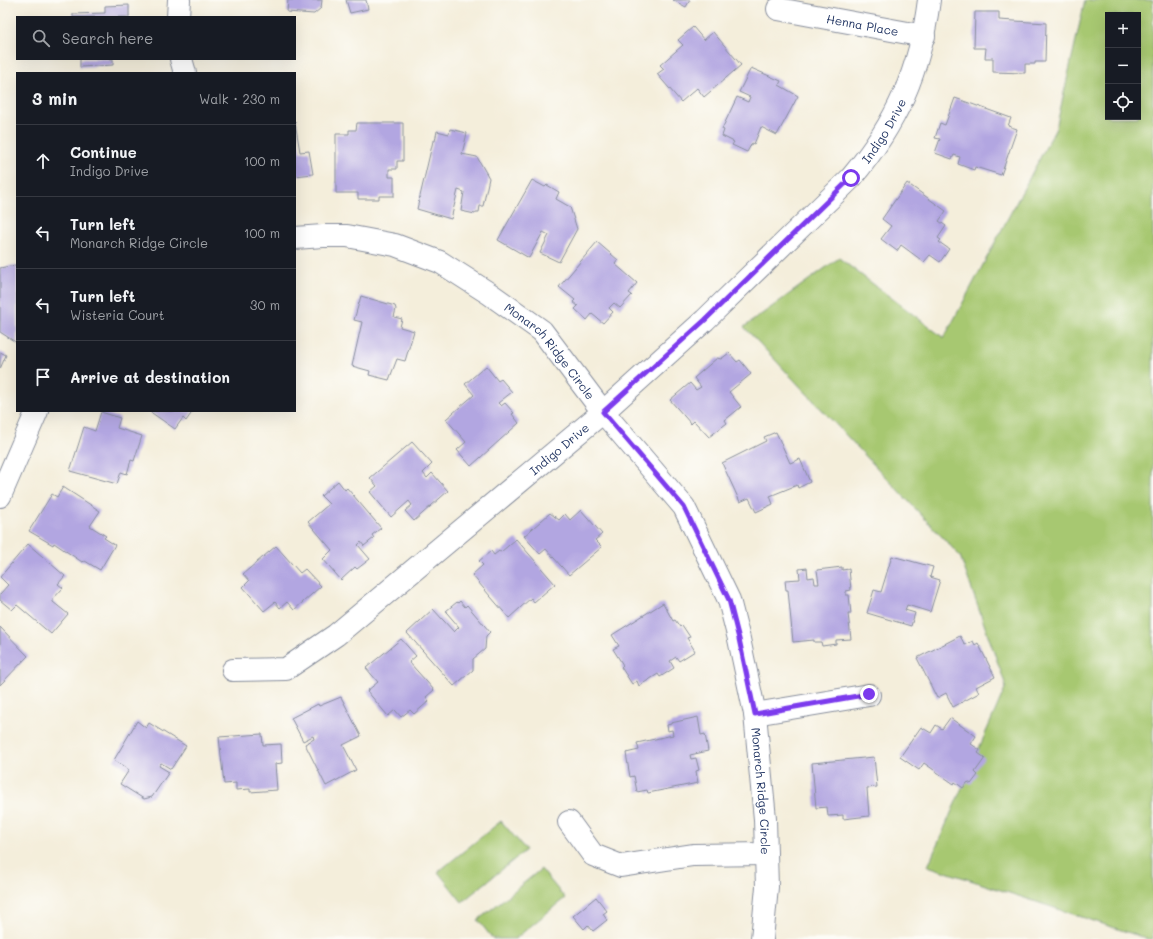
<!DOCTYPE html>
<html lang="en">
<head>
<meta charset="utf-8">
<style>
	body { margin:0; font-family:Mali,sans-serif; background:#242831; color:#f1f3f6 }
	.controls { position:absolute; right:12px; top:12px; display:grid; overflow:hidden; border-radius:0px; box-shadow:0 4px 16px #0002 }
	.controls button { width:36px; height:36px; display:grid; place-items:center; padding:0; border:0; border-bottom:1px solid #363941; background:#171b24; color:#f1f3f6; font:20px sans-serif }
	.stop { position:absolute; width:12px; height:12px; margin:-9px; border:3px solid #7c3aed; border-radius:50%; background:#fff }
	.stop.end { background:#7c3aed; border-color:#fff; box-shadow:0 1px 4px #0008 }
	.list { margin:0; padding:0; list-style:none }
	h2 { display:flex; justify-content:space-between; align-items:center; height:52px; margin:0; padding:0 16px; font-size:17px }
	h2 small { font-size:13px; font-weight:400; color:#9ea1a6 }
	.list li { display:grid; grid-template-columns:26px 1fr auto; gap:12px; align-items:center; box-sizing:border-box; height:72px; padding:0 16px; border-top:1px solid #363941 }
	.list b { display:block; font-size:15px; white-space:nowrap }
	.list p { margin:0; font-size:13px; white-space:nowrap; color:#9ea1a6 }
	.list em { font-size:13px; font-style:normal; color:#9ea1a6 }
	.icon { flex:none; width:22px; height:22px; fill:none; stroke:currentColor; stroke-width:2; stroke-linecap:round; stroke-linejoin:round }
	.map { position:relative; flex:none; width:1153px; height:939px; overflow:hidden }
	.search { position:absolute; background:#171b24; box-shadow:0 4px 16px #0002; left:16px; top:16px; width:280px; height:44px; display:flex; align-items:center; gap:10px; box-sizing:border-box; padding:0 14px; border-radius:0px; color:#9ea1a6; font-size:15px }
	.panel { position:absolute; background:#171b24; box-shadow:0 4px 16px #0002; left:16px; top:72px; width:280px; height:340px; border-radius:0px }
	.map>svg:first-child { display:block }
	.green { fill:#a7c871; stroke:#617c68; fill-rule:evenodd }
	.building { fill:#b2a6e1 }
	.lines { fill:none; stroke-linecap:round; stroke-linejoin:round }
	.minor-casing { stroke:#888e9c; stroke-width:24 }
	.minor { stroke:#fff; stroke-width:22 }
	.route { stroke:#7c3aed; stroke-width:5 }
	.labels { text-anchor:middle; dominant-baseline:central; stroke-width:3; stroke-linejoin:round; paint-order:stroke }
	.street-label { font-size:12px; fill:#1b2f5e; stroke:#fdfcf7 }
</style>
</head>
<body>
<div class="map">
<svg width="1153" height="939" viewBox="0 0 1153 939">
	<rect width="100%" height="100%" fill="#fdfcf7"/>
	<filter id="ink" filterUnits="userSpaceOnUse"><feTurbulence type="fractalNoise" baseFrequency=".025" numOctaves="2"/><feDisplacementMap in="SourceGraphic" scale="8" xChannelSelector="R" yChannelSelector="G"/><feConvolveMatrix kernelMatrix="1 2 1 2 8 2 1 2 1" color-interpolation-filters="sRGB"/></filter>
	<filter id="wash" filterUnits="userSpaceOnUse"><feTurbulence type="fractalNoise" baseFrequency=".012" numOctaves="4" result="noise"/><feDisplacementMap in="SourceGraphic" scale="16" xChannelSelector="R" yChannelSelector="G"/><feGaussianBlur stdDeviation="0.9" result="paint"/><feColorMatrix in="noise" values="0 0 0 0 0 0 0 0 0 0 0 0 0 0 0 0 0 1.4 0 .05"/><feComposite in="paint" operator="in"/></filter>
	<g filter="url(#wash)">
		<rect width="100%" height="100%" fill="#f4eedb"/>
		<!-- green -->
		<g class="green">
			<path d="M1085,0H1153V939H1148L928,866L1006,686L960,556L744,327L839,258L944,338L1056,128ZM1108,15H1138V117H1108Z"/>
			<path d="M501,821L526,850L462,902L438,872Z"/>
			<path d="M541,869L565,898L515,939H493L478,920Z"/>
		</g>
		<g id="blocks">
			<!-- building -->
			<g class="building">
				<path d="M288,0H322L321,8L314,14L287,12Z"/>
				<path d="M346,0H366L368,9L350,13Z"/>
				<path d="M673,0H690L686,7Z"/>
				<path d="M129,5V17H73V14L105,13V6Z"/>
				<path d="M975,12H999V20L1046,23L1045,62H1035V64H1025V73L993,72V58H985L986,48H974Z"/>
				<path d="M693,27L704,40L713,32L741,65L704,97L697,88L681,102L657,74L664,69L660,65L683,45L678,40Z"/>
				<path d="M80,59H113V65L80,67Z"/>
				<path d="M751,68L781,81L779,85L798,96L777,135L761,127L754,144L752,143L747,152L732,145L734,142L722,136L724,130L722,129L737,97L748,102L750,97L739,92Z"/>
				<path d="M955,98L1011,118L1008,126L1017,129L1001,175L975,167L974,170L958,164L960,157L954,155L952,159L935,153L940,139L935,138L940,123L945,125Z"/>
				<path d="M295,122L300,152L309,151L313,174L295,176Z"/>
				<path d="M357,123H403V161H397V169H389V177H394V196H379V199H358V193H336V134H349V130H356Z"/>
				<path d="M450,129L467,133L462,154L477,157L489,178L483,206H480L479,212H476L475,214L461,211L464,192L458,190L451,219L417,209L433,141H435L437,131L449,134Z"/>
				<path d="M532,180L545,187L547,185L559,192L556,199L570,207L577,229L559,262L540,253L549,235L543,232L529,258L498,240Z"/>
				<path d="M907,183L946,211L939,221L946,226L938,238L941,240L939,242L949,249L940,262L930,255L924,262L901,245L897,251L881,239L891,226L882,219Z"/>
				<path d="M597,242L618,260L615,264L637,283L629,293L632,295L620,308L614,303L609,308L613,312L603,323L592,314L587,320L575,309L578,306L573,302L575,300L559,287Z"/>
				<path d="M15,265L17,266V343L0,332V268Z"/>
				<path d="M361,296L395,306L396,309L394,317L402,319L400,327L414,331L405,361L397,359L389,380L369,375L370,371L352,366L362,322L354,320Z"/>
				<path d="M0,352L6,355L0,369Z"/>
				<path d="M729,353L737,362L740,360L751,374L729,392L741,407L725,420L727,423L709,437L694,421L691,424L670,400L690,383L696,390L701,387L694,378L717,358L721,359Z"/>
				<path d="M486,366L498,381L501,379L512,392L498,403L501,406L505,403L514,413L512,414L519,423L471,466L457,450L466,442L446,419L474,395L465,384Z"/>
				<path d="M149,411H193L186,421L183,418L175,429Z"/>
				<path d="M101,412L120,418L117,428L142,436L134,461L131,460L127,474L121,472L117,484L70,471L84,427L95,431Z"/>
				<path d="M776,432L790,463L800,459L810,482L798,488L797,485L770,496L773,504L756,512L749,498L740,502L722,463L766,441L764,437Z"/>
				<path d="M412,442L432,464L423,473L427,478L432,473L448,491L414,521L405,511L412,505L409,501L391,517L370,492L377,486L370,478Z"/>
				<path d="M338,481L345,490L347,488L381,528L372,535L374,538L364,546L361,542L358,545L370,559L357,569L355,567L341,580L323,559L332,550L308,522L329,504L321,496Z"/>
				<path d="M63,487L100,511L90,526L106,536L104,538L115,545L100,570L85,561L82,562L54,543L53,545L29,531L52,494L57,497Z"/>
				<path d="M581,510L602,534L595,540L602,547L569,575L546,549L540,554L524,536L550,513L559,520L565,514L570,520Z"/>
				<path d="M516,539L555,584L534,602L531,598L509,618L472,575L483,565L479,561L491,551L494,555L499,551L501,552Z"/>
				<path d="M28,544L65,576L58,584L63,588L53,599V602L68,614L51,634L17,605L12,610L0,600V594L8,585L0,577Z"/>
				<path d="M276,546L300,573L305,569L321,586L294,610L287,602L280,608L275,602L264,611L243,587L249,581L243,574Z"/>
				<path d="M892,556L933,567L930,577L940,580L930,612L907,605L905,610L915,613L911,626L867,613L874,590L881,592Z"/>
				<path d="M842,567V570L849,569L851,590L846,591V595H849L851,614H848L851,639L836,640V644L822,646L821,642H814V640L793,642L788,590H786L785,580L800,579L799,569L807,568L808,578L814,577L815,584H819L817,570Z"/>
				<path d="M460,601L465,607L467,605L490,632L486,636L485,649L473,659V670L454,686L407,633L433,609L454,632L459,627L447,613L448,612L446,611L457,602L458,603Z"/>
				<path d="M663,603L673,621L675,620L680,627L682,625L690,637L687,638L695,651L679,661L676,657L670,661L674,668L660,677L658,674L639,686L637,681L632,684L621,667L623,665L613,649L619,646L612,635Z"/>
				<path d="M0,627L28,656L0,685Z"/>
				<path d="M960,636L965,645L973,641L975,645L978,643L995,677L976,687L979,693L953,707L946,693L937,698L917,658Z"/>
				<path d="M401,639L416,656L409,662L434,690L426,697L429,701L414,714L410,710L401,717L395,710L388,716L367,691L378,682L366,668Z"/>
				<path d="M341,697L361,736L343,745L356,770L326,786L305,744L314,739L313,736L303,741L291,718L318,704L319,706Z"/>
				<path d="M698,717L701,735L705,734L708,751L690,755L691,759L696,758L699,770L696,771L698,783L648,793L647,790L637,792L634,776L630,777L626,753L639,750L637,743L673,735L672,730L668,731L667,725L671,724V723Z"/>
				<path d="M950,718L976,736L971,744L980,750L978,753L985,758L975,772L978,775L971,784L968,782L963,788L955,782L954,784L924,763L919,770L900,757L921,727L931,733L936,725L942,729Z"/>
				<path d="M137,721L146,728L149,723L186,746L171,769L161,763L159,766L169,772L152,797L144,799L120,784L129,770L114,760Z"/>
				<path d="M262,734L263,745L281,744L282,763L275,764L277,790L250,792V789L236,790V783L224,784L219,737Z"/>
				<path d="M874,757L877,787L867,788L869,816L843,819V815L828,816L827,807L816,808L812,763Z"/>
				<path d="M596,897L607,911L603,914L607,920L593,931L588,925L584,929L573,916Z"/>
			</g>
		</g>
	</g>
	<g filter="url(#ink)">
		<use href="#blocks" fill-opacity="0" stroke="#888e9c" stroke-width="1"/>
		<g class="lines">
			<defs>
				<g id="minor">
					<path id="s1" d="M778,9L924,36"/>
					<path d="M178,17L179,0"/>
					<path d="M181,59L185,73"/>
					<path id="s2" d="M295,238L323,236H347L395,245L440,262L490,294L542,331L603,412L684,507L729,600L739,639L755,714L765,819L766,854L767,887L762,939"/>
					<path d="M0,496L37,411"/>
					<path id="s3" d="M233,670L286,669L336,635L603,412L705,320L851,178C897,123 920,71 929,0"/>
					<path d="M755,714L869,695"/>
					<path d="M569,822L593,855L621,866L693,855L766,854"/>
				</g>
			</defs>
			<!-- minor casing -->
			<use href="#minor" class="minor-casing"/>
			<!-- minor -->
			<use href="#minor" class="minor"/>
		</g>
	</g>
	<g class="lines" filter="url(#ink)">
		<!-- route -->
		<path class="route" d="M851,178L705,320L603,412L684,507L729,600L739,639L755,714L869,694"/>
	</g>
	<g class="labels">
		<!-- street labels -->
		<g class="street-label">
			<text stroke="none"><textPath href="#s1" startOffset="86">Henna Place</textPath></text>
			<text stroke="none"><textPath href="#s3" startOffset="860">Indigo Drive</textPath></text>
			<text stroke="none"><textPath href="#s2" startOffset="292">Monarch Ridge Circle</textPath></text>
			<text stroke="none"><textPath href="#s3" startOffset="404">Indigo Drive</textPath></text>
			<text stroke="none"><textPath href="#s2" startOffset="796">Monarch Ridge Circle</textPath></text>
		</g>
	</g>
</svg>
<div class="controls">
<button>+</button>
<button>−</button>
<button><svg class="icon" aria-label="locate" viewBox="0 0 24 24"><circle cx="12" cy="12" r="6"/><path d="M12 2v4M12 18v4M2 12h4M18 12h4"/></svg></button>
</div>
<div class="stop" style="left:851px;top:178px"></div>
<div class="stop end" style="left:869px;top:694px"></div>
<div class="search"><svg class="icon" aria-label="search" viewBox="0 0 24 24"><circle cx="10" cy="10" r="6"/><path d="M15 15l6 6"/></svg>Search here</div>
<section class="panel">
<h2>3 min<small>Walk · 230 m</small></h2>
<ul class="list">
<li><svg class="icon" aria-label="ahead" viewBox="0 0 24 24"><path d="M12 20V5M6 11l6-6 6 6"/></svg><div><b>Continue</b><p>Indigo Drive</p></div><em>100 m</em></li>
<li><svg class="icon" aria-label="left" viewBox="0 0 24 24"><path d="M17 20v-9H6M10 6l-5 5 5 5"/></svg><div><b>Turn left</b><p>Monarch Ridge Circle</p></div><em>100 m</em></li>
<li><svg class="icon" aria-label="left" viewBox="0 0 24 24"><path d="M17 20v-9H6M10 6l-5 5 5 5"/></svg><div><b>Turn left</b><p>Wisteria Court</p></div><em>30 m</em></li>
<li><svg class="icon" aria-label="arrive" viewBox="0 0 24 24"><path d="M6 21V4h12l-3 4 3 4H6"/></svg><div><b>Arrive at destination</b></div></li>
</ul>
</section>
</div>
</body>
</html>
